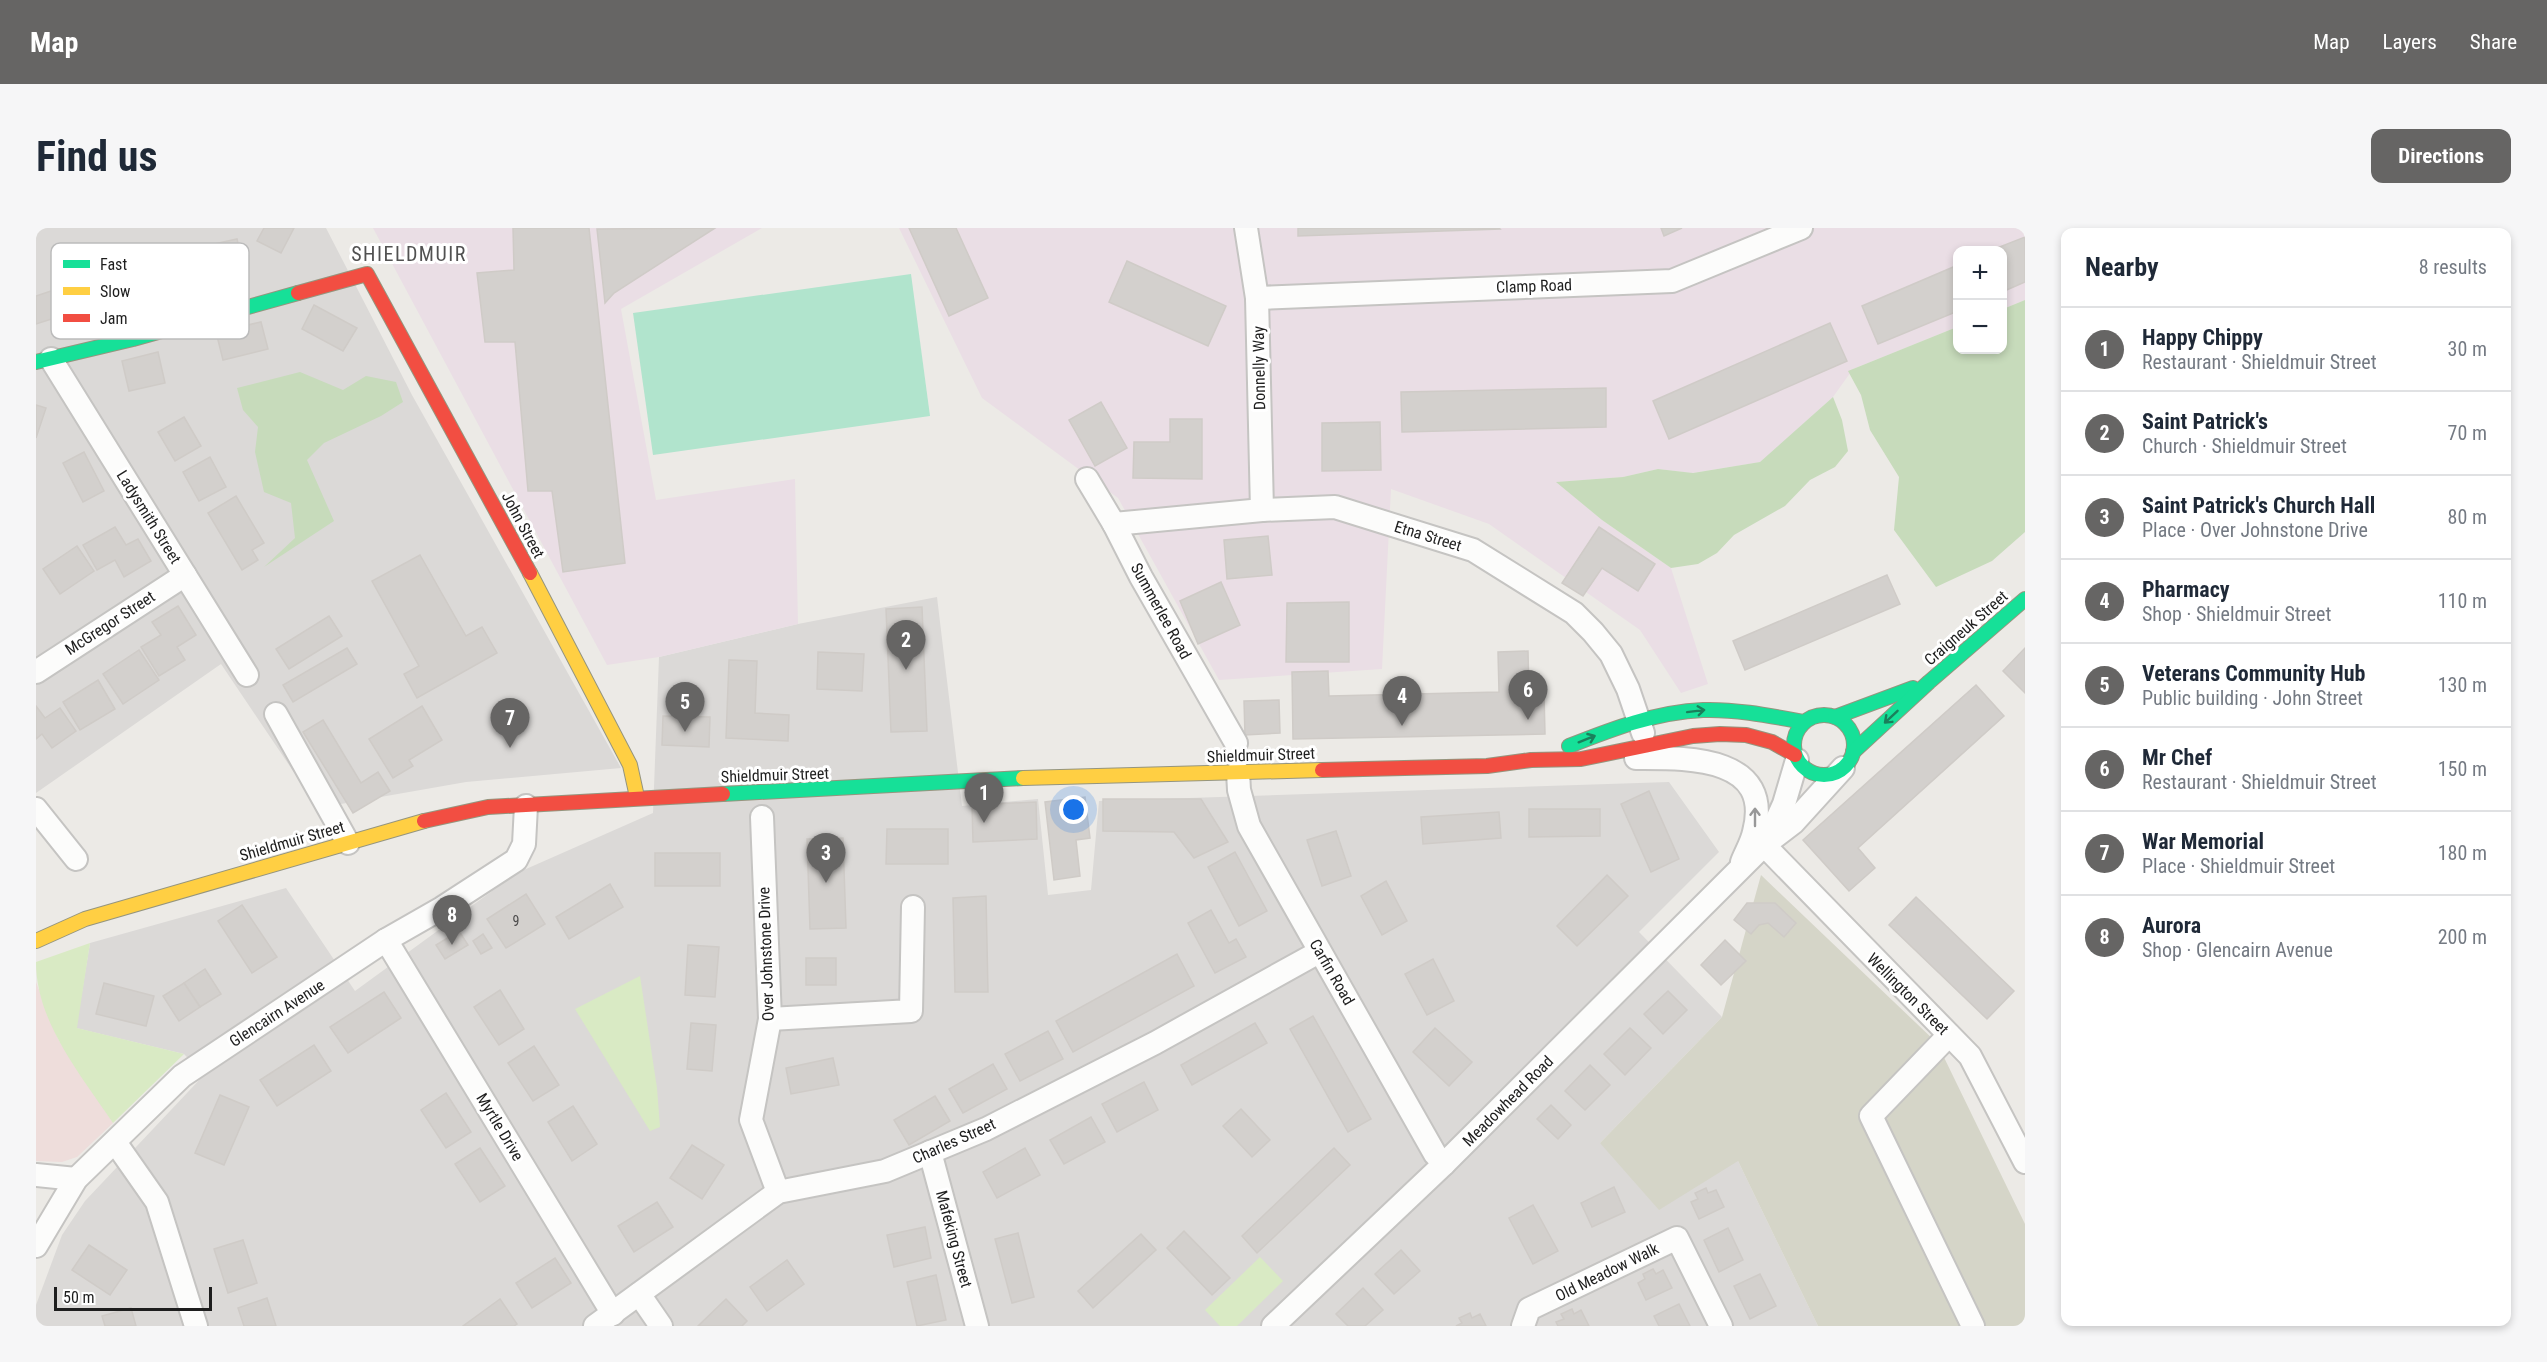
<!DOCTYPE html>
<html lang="en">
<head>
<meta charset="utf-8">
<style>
	body { margin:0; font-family:"Roboto Condensed",sans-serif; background:#f6f6f7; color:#1f2937 }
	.controls { position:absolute; right:18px; top:18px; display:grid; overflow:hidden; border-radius:12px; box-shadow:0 3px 9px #0003 }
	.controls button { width:54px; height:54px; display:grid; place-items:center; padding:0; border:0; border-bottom:2px solid #e0e1e3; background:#fff; color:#1f2937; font:30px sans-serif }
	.scale { position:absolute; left:18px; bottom:15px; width:158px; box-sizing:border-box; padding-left:6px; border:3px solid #1e1e1e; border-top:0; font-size:16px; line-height:21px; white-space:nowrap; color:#1e1e1e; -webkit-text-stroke:4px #fff; paint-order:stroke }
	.you { position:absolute; left:1038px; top:582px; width:21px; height:21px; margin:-15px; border:4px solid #fff; border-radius:50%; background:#1a73e8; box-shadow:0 0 0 9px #1a73e833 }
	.badge { display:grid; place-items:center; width:39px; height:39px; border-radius:50%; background:#666564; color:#fff; font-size:20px; font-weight:700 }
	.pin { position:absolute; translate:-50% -50px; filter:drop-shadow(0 2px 3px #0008) }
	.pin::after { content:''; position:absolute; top:32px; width:21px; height:18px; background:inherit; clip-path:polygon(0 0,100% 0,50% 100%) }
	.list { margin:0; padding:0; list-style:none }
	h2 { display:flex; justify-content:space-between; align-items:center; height:78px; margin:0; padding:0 24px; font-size:26px }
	h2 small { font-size:20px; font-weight:400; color:#747a83 }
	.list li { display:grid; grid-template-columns:39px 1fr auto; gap:18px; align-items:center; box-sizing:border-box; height:84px; padding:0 24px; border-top:2px solid #e0e1e3 }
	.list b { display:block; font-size:22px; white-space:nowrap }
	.list p { margin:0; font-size:20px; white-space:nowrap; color:#747a83 }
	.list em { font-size:20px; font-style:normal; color:#747a83 }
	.map { position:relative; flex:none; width:1989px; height:1098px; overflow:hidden; border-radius:12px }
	header { display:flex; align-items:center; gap:36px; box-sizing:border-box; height:84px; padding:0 30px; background:#666564; color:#fff }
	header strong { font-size:28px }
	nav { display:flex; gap:33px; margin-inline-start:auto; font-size:21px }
	.intro { display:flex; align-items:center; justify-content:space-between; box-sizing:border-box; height:144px; padding:0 36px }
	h1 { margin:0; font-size:42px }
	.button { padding:15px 27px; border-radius:12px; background:#666564; color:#fff; font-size:21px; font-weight:700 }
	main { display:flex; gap:36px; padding:0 36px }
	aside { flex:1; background:#fff; border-radius:12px; box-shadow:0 3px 9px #0003 }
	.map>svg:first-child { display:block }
	.residential { fill:#dbd9d7 }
	.commercial { fill:#eedddb }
	.industrial { fill:#eadee5 }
	.construction { fill:#d5d5c8 }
	.grass { fill:#d9eac4 }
	.forest { fill:#c7dbbb }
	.pitch { fill:#b1e4cd }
	.building { fill:#d3d0cd; stroke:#cfcbc7; stroke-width:1.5 }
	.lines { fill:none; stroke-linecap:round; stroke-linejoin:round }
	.street-casing { stroke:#c5c4c2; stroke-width:26 }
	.fast-casing { stroke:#95957e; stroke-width:16 }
	.slow-casing { stroke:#95957e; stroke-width:16 }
	.jam-casing { stroke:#95957e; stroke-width:16 }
	.street { stroke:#fcfcfb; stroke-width:22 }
	.fast { stroke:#16e098; stroke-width:14 }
	.slow { stroke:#ffcf43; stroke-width:14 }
	.jam { stroke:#f24e42; stroke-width:14 }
	.oneway { stroke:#1a7f5b }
	.oneway2 { stroke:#989898 }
	.labels { text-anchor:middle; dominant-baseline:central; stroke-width:6; stroke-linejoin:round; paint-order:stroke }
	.number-label { font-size:14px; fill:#4b4a4a }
	.street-label { font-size:16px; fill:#1e1e1e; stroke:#fff }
	.quarter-label { font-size:20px; letter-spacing:1.5px; fill:#515151; stroke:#fff }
	.key { fill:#fff; stroke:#bcbcbc; stroke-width:1.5 }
	.key-label { font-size:16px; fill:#1e1e1e }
</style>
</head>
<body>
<header>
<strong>Map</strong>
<nav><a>Map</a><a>Layers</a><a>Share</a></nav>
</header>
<div class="intro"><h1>Find us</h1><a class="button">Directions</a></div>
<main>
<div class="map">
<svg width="1989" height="1098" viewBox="0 0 1989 1098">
	<rect width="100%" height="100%" fill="#eceae6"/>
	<!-- residential -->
	<g class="residential">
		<path d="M0,0H290L376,167L585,540L430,554L282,580L185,436L0,565Z"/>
		<path d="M901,369L926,578L1002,571L1012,667L1055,662L1063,573L1633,554L1683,624L1603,704L1686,789L1564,915L1702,933L1782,1098H0V1077L26,1007L49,973L168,847L148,826L40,800L54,715L250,660L319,763L481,645L617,585L623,429L762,396Z"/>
	</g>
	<!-- commercial -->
	<path class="commercial" d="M0,754L22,811L77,895L41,929L26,934L0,933Z"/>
	<!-- industrial -->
	<g class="industrial">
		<path d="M337,0H726L585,81L620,272L759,251L762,396L623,429L571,437Z"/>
		<path d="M863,0H1989V72L1967,81L1966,22H1922L1921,99L1817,141L1797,169L1725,234L1656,245L1622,241L1587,249L1521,254L1566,292L1635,340L1672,456L1645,465L1604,402L1453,296L1355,261L1346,441L1183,452L1082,270L946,170Z"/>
	</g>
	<!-- construction -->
	<path class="construction" d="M1725,647L1901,815L1989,996V1098H1782L1702,933L1623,982L1564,915L1686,789Z"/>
	<!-- grass -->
	<g class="grass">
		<path d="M54,715L41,800L148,826L77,895C45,847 0,794 0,734Z"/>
		<path d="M604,748L621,860L624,899L614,903L539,781Z"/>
		<path d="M1224,1029L1247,1053L1201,1098H1184L1169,1082Z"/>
	</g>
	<!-- forest -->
	<g class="forest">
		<path d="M1989,72V304L1956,333L1900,359L1858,302L1863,249L1834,202L1825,167L1812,143L1921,99L1922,122H1966L1967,81Z"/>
		<path d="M264,144L307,162L330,148L360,154L367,174L345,188L288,215L271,232L298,293L228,339L259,310L255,275L228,264L219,224L222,199L207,182L201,160Z"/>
		<path d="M1797,169L1806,192L1812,223L1799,239L1774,252L1749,278L1698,307L1681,325L1662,336L1635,340L1566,292L1520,254L1587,249L1622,241L1657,245L1724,234Z"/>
	</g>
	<!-- pitch -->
	<path class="pitch" d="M875,46L894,188L617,227L597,85Z"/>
	<!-- building -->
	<g class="building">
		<path d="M228,0H258L245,25L221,13Z"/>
		<path d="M477,0H553L589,335L527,344L516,263H492L479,114H449L441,45L478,42Z"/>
		<path d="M679,0L578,65L569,75L561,1Z"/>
		<path d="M873,0H920L952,70L913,88Z"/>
		<path d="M1262,0H1463L1464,1L1262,8Z"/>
		<path d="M1625,0H1646L1628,8Z"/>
		<path d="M1989,9V54L1966,64V22H1956Z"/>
		<path d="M201,11L207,37L157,49L151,22Z"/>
		<path d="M1091,33L1190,78L1172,118L1073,74Z"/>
		<path d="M1922,37V83L1842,116L1826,78Z"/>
		<path d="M18,62L25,88L0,96V68Z"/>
		<path d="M278,77L321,100L307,123L266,101Z"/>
		<path d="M225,94L232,121L187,132L180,104Z"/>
		<path d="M1794,95L1811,133L1633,211L1617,173Z"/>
		<path d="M122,124L129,155L93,163L86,133Z"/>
		<path d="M1570,160V199L1366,204L1365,164Z"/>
		<path d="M1065,174L1091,220L1059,238L1033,192Z"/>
		<path d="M0,177L10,180L0,210Z"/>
		<path d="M148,189L165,218L139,233L122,204Z"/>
		<path d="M1134,191H1166V251L1097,250L1098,214H1134Z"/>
		<path d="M1344,194L1345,242L1286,243V195Z"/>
		<path d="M48,224L68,263L47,274L27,235Z"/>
		<path d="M174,229L190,259L163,273L147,244Z"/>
		<path d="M200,268L228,315L216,322L222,332L206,342L172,285Z"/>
		<path d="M79,299L90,317L102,311L115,333L88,349L79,332L61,342L47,317Z"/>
		<path d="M1563,299L1619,336L1602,363L1566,340L1547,368L1526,355Z"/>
		<path d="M1232,308L1236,347L1191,351L1188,312Z"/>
		<path d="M41,318L58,343L24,366L7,341Z"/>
		<path d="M384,327L430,408L446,399L461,425L381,470L368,446L383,438L336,353Z"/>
		<path d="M1851,347L1864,376L1709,442L1697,413Z"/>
		<path d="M1185,354L1204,397L1162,416L1144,373Z"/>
		<path d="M1313,374V434H1250L1251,375Z"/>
		<path d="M142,378L160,407L141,419L149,432L123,448L105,419L125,407L116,394Z"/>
		<path d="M886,379L891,503L855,504L850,381Z"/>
		<path d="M293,388L306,408L253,441L240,421Z"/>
		<path d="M311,420L321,436L257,474L247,457Z"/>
		<path d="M1989,420V465L1967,443Z"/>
		<path d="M103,422L123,452L87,476L67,446Z"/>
		<path d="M1492,423L1493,466L1508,465L1509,506L1257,511L1256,444L1292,443L1293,468L1463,464L1462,424Z"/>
		<path d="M782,424L828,426L826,463L781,461Z"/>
		<path d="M693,432L721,433L719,485L753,487L752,513L690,510Z"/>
		<path d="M62,452L79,481L44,502L27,474Z"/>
		<path d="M1940,457L1968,488L1822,620L1839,640L1813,663L1767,612Z"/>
		<path d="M1243,472L1244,505L1209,507L1208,473Z"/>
		<path d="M0,478L9,490L24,480L40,503L16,520L6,506L0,511Z"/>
		<path d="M386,478L406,512L373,532L377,538L357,550L333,511Z"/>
		<path d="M627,488L674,489L673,519L626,517Z"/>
		<path d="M287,492L325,555L342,544L354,563L317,585L267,504Z"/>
		<path d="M1613,563L1643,631L1615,644L1585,576Z"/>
		<path d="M1049,569L1054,610L1040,612L1044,648L1018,652L1009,574Z"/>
		<path d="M1067,571H1165L1192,614L1158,630L1138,604L1067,603Z"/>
		<path d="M1000,574L1001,611L937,614L936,577Z"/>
		<path d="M1493,581H1564V608L1493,609Z"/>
		<path d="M1463,584L1465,610L1387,616L1385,589Z"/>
		<path d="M851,601H912V636H850Z"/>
		<path d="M1300,603L1315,648L1286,658L1271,612Z"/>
		<path d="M807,610L810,700L774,701L771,611Z"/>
		<path d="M1199,624L1231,683L1203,698L1172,639Z"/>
		<rect x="619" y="625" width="65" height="33"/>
		<path d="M1571,647L1592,668L1541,718L1521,698Z"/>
		<path d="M1350,653L1371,693L1346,707L1325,668Z"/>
		<path d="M574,656L587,679L533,711L520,689Z"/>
		<path d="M490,666L509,696L470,720L451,691Z"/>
		<path d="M950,668L952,764H919L917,670Z"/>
		<path d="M1880,669L1978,763L1951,791L1853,697Z"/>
		<path d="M1711,675H1739L1760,695L1748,709L1732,695L1723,697L1715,706L1698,692Z"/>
		<path d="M206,677L241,729L216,745L182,693Z"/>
		<path d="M1175,682L1193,715L1200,711L1210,729L1179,745L1152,695Z"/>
		<path d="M423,703L432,717L409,731L400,717Z"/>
		<path d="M447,706L456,720L445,726L437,713Z"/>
		<path d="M1689,712L1710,733L1685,757L1665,737Z"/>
		<path d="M652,717L683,719L679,769L649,767Z"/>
		<path d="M1141,726L1158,758L1037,824L1020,793Z"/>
		<rect x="770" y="730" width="30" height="27"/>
		<path d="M1397,731L1418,773L1391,787L1369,746Z"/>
		<path d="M169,741L185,766L164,779L148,755Z"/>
		<path d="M68,755L118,768L110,798L60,786Z"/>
		<path d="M148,755L164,779L143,793L127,768Z"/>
		<path d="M464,762L488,801L463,817L438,779Z"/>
		<path d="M1632,763L1651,782L1627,806L1608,786Z"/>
		<path d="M348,764L365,790L312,825L294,799Z"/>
		<path d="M1277,788L1335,891L1312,904L1254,801Z"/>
		<path d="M655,795L680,797L676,843L651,841Z"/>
		<path d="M1219,795L1231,815L1156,857L1145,837Z"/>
		<path d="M1399,800L1436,834L1413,858L1377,824Z"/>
		<path d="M1594,800L1615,820L1589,847L1568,826Z"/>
		<path d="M1012,803L1027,831L984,853L969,826Z"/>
		<path d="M278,817L295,843L241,878L224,852Z"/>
		<path d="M498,818L523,857L497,873L472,835Z"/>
		<path d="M797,830L803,857L755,866L750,840Z"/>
		<path d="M957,836L971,861L927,885L913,861Z"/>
		<path d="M1554,837L1574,857L1549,882L1529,863Z"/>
		<path d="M1108,854L1122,882L1081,904L1066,876Z"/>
		<path d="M410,865L435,904L410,920L385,882Z"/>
		<path d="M184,867L213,879L188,937L159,925Z"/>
		<path d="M899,868L914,893L873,917L858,892Z"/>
		<path d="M1515,877L1535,897L1522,911L1501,891Z"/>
		<path d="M537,878L561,916L536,933L512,894Z"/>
		<path d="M1205,881L1234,912L1216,929L1187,898Z"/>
		<path d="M1055,889L1069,914L1028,936L1014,912Z"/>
		<path d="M656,917L688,937L666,971L634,950Z"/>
		<path d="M444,920L469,958L444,974L419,936Z"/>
		<path d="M989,920L1004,947L961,970L947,944Z"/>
		<path d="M1298,920L1314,937L1221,1025L1206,1008Z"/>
		<path d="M1578,959L1589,984L1556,999L1545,975Z"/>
		<path d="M1670,960L1672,965L1680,962L1688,979L1663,991L1655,974L1662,971L1659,965Z"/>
		<path d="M621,974L637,999L598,1024L582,998Z"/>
		<path d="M1497,977L1522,1023L1497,1036L1473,990Z"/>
		<path d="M889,999L895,1030L858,1039L851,1007Z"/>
		<path d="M1692,1000L1707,1032L1683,1044L1668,1012Z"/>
		<path d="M1148,1003L1194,1050L1176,1067L1131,1020Z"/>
		<path d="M982,1005L998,1069L976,1075L959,1011Z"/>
		<path d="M1105,1006L1120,1022L1057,1080L1042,1063Z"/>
		<path d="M207,1012L221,1055L192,1065L178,1021Z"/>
		<path d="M53,1017L91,1042L74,1067L36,1042Z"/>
		<path d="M1365,1022L1384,1043L1358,1066L1339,1046Z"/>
		<path d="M519,1030L535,1055L496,1080L480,1055Z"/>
		<path d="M751,1032L768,1056L731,1083L714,1059Z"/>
		<path d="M1617,1041L1620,1046L1627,1042L1636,1060L1610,1072L1602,1055L1609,1051L1607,1046Z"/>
		<path d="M1724,1046L1740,1078L1714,1091L1698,1058Z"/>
		<path d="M900,1047L910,1092L881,1098L871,1054Z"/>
		<path d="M1327,1060L1347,1082L1329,1098H1312L1300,1086Z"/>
		<path d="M231,1070L240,1098H208L202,1080Z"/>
		<path d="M464,1071L481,1096L478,1098H427Z"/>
		<path d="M690,1071L711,1093L706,1098H662Z"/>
		<path d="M1643,1076L1654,1098H1623L1618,1088Z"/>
		<path d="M95,1080L100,1098H69L66,1088Z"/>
		<path d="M1536,1081L1538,1086L1545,1082L1553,1098H1522L1520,1094L1528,1091L1525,1086Z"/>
		<path d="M1434,1085L1436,1090L1444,1086L1450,1098H1420L1426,1095L1423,1090Z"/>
	</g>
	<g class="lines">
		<defs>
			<g id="street">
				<path d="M1210,0L1221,70L1226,282"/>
				<path d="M1221,70L1636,53L1765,0"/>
				<path d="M15,131L211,447"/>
				<path d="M1051,251L1078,296L1105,349L1200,515"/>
				<path d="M1078,296L1226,282L1299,279L1437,322L1538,385L1557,404L1575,426L1592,461L1607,505"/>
				<path d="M0,444L149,347"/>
				<path d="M240,486L312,615"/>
				<path d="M1600,530C1649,530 1738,527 1718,604C1716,614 1710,624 1706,634"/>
				<path d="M1202,544L1203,562L1213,598L1399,926L1408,936"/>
				<path d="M0,581L40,631"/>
				<path d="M726,589L734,791L715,892L742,964"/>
				<path d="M1732,611L1748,576L1761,532"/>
				<path d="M1728,617L1934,828L1989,934"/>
				<path d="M350,712L577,1086"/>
				<path d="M734,791L875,783L877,679"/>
				<path d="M1913,807L1835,888L1937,1098"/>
				<path d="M79,914L121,974L160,1098"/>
				<path d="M894,924L941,1098"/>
				<path d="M0,947L40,951"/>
				<path d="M0,1018L40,951L146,848L350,712L406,680L480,632L488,616L490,578"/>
				<path d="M603,1066L625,1098"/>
				<path d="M559,1098L742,964L849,943L950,901L1119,815L1283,724"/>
				<path d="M1237,1098L1408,936L1728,617L1757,595L1807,540"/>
				<path d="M1487,1098L1493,1081L1641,1010L1685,1098"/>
			</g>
			<g id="fast">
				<path d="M0,134L97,111L262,65"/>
				<circle cx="1788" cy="517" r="30"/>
				<path d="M1799,489L1877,460"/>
				<path d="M1533,518C1576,501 1620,484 1667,482C1701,481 1735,488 1768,494"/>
				<path d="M1817,524L1893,454L1989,371"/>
				<path d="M687,566L987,550"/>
			</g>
			<g id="slow">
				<path d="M494,345L594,537L601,569"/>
				<path d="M987,550L1286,542"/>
				<path d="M0,713L49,691L388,593"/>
			</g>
			<g id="jam">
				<path d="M262,65L331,46L494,345"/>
				<path d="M1286,542L1451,538L1495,532L1545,531L1657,508L1684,506L1710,507L1736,514L1759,527"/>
				<path d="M388,593L452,579L687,566"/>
			</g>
		</defs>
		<!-- street casing -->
		<use href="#street" class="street-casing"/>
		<!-- fast casing -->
		<use href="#fast" class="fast-casing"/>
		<!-- slow casing -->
		<use href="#slow" class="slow-casing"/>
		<!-- jam casing -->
		<use href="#jam" class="jam-casing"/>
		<!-- street -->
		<use href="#street" class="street"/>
		<!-- fast -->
		<use href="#fast" class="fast"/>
		<!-- slow -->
		<use href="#slow" class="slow"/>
		<!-- jam -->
		<use href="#jam" class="jam"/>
	</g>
	<!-- one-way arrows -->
	<defs><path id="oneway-shaft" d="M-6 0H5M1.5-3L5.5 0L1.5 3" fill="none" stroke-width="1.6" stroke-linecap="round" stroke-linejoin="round" transform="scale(1.5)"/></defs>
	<g class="oneway">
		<use href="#oneway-shaft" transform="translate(1660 483) rotate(-7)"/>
		<use href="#oneway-shaft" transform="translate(1855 489) rotate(137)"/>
		<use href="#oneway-shaft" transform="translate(1551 511) rotate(-22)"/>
	</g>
	<use class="oneway2" href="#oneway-shaft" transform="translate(1719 589) rotate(-90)"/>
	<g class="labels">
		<!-- number labels -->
		<g class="number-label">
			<text x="480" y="693">9</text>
		</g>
		<!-- street labels -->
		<g class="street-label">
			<text transform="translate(1498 58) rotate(-2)">Clamp Road</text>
			<text transform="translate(1223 140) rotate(-91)">Donnelly Way</text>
			<text transform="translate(113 289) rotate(58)">Ladysmith Street</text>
			<text transform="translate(487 297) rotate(62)">John Street</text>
			<text transform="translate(1392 308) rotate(17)">Etna Street</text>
			<text transform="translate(1125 383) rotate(61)">Summerlee Road</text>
			<text transform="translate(74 395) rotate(-33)">McGregor Street</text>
			<text transform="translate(1930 400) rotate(-41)">Craigneuk Street</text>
			<text transform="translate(1225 527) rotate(-2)">Shieldmuir Street</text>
			<text transform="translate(739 547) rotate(-2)">Shieldmuir Street</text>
			<text transform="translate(256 613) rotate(-16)">Shieldmuir Street</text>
			<text transform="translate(730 726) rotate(-92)">Over Johnstone Drive</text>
			<text transform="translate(1296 744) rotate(60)">Carfin Road</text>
			<text transform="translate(1872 766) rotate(45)">Wellington Street</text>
			<text transform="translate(241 785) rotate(-33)">Glencairn Avenue</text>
			<text transform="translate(1472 873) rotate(-45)">Meadowhead Road</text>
			<text transform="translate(464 899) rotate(59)">Myrtle Drive</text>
			<text transform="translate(918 913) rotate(-24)">Charles Street</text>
			<text transform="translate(918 1011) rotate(75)">Mafeking Street</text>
			<text transform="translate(1571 1044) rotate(-26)">Old Meadow Walk</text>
		</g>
		<!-- quarter labels -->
		<g class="quarter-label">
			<text x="373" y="26">SHIELDMUIR</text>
		</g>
	</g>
	<!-- legend -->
	<rect x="15" y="15" width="198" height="96" rx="9" class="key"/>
	<rect x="27" y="32" width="27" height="8" fill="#16e098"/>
	<rect x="27" y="59" width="27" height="8" fill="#ffcf43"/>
	<rect x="27" y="86" width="27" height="8" fill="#f24e42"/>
	<g class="key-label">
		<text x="64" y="42">Fast</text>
		<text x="64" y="69">Slow</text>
		<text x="64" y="96">Jam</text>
	</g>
</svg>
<div class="controls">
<button>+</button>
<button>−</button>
</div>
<div class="scale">50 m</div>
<div class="you"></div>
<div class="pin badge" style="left:948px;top:595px">1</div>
<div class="pin badge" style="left:870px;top:442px">2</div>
<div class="pin badge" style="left:790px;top:655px">3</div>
<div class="pin badge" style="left:1366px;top:498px">4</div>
<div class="pin badge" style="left:649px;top:504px">5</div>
<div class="pin badge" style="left:1492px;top:492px">6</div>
<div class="pin badge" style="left:474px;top:520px">7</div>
<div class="pin badge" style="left:416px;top:717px">8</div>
</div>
<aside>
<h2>Nearby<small>8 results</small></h2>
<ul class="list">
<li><span class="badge">1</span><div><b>Happy Chippy</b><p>Restaurant · Shieldmuir Street</p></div><em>30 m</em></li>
<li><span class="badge">2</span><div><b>Saint Patrick's</b><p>Church · Shieldmuir Street</p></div><em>70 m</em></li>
<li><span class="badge">3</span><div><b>Saint Patrick's Church Hall</b><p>Place · Over Johnstone Drive</p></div><em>80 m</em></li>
<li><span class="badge">4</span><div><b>Pharmacy</b><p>Shop · Shieldmuir Street</p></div><em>110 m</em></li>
<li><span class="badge">5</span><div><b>Veterans Community Hub</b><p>Public building · John Street</p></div><em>130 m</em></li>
<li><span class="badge">6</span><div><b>Mr Chef</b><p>Restaurant · Shieldmuir Street</p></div><em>150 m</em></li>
<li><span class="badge">7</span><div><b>War Memorial</b><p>Place · Shieldmuir Street</p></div><em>180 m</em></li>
<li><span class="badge">8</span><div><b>Aurora</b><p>Shop · Glencairn Avenue</p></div><em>200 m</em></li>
</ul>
</aside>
</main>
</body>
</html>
